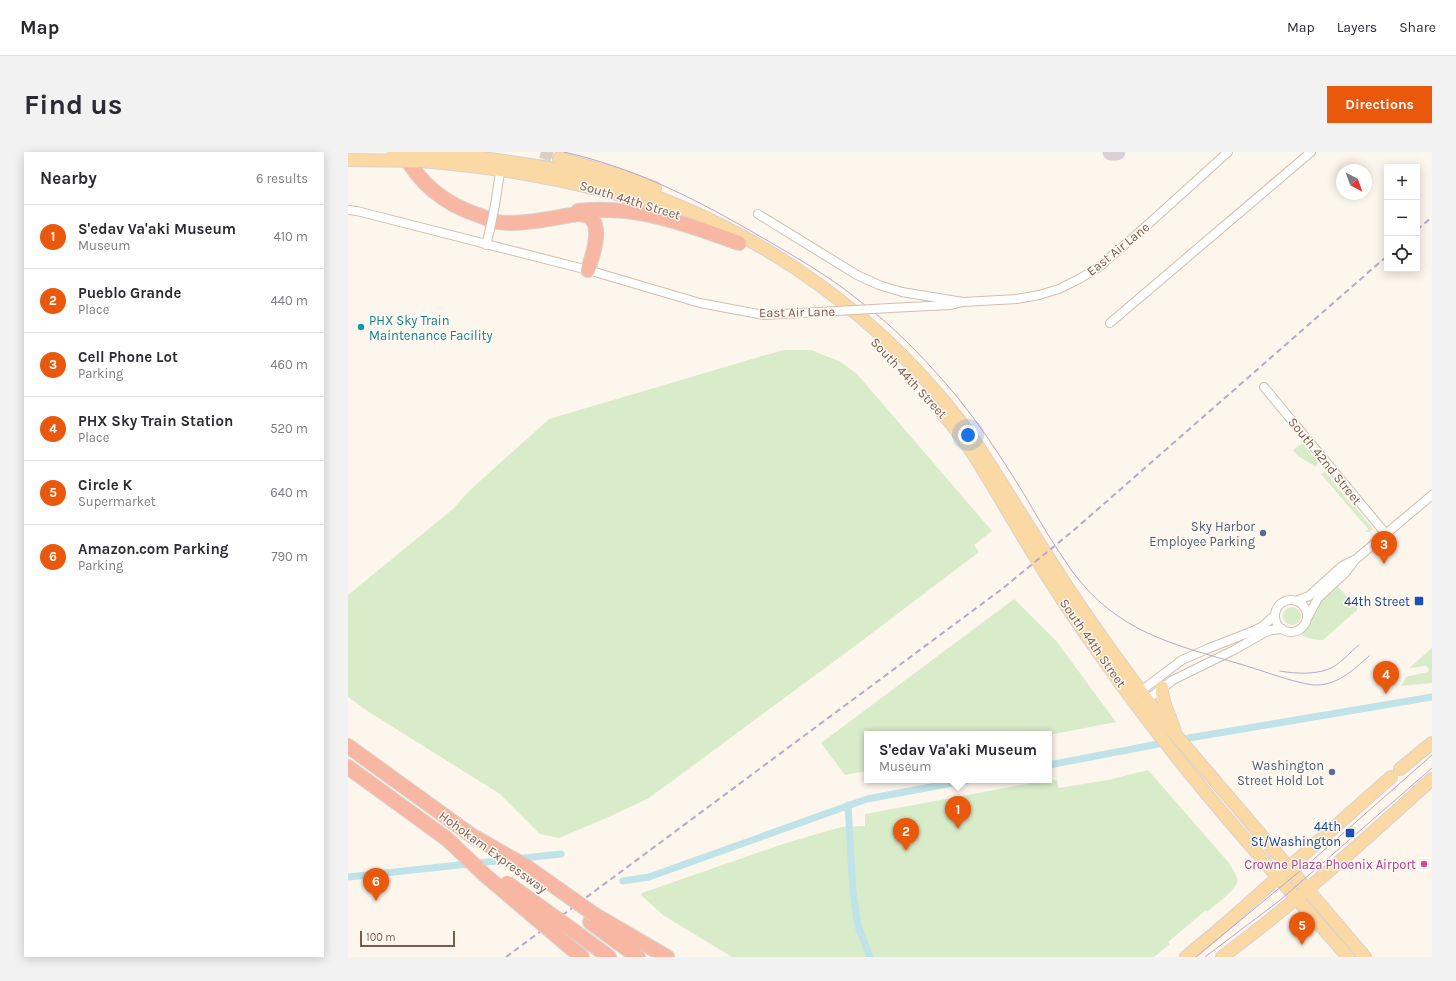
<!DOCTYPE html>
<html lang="en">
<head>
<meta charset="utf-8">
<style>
	body { margin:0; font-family:Karla,sans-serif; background:#f2f2f3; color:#2b2b33 }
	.controls { position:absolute; right:12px; top:12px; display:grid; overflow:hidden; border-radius:0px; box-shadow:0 2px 10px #0003 }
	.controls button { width:36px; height:36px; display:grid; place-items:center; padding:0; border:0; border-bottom:1px solid #e1e1e2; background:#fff; color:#2b2b33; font:20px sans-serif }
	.compass { position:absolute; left:988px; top:12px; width:36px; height:36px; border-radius:50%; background:#fff; box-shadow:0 2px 10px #0003; rotate:139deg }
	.scale { position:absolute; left:12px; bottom:10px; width:95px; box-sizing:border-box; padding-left:4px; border:2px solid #7a5c4d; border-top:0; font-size:11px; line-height:14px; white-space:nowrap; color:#7a5c4d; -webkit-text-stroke:3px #fffaf3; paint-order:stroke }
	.you { position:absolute; left:620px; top:283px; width:14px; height:14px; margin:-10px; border:3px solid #fff; border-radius:50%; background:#1a73e8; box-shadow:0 0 0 6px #1a73e833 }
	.badge { display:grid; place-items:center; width:26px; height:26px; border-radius:50%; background:#ea580c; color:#fff; font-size:13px; font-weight:700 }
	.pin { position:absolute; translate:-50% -33px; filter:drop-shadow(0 1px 2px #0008) }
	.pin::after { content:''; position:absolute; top:21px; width:14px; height:12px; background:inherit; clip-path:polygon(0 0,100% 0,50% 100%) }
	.popup { position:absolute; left:516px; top:579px; width:188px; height:52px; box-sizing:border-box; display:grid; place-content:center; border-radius:0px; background:#fff; filter:drop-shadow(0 1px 3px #0005); font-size:13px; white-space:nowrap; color:#7c7c81 }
	.popup b { font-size:15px; color:#2b2b33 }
	.popup::after { content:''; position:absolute; left:50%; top:100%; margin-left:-8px; border:8px solid transparent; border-top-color:#fff }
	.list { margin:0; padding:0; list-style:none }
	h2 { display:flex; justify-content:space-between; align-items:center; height:52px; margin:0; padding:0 16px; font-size:17px }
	h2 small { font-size:13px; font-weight:400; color:#7c7c81 }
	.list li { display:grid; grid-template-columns:26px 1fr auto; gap:12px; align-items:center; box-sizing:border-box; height:64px; padding:0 16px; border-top:1px solid #e1e1e2 }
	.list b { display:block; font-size:15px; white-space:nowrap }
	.list p { margin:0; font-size:13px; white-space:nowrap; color:#7c7c81 }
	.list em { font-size:13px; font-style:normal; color:#7c7c81 }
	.icon { flex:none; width:22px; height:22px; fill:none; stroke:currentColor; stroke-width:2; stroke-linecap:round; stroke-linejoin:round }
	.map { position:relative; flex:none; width:1084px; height:805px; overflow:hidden; border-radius:0px }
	header { display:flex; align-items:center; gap:24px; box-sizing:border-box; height:56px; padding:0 20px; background:#fff; border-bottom:1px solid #e1e1e2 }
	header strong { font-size:19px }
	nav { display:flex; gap:22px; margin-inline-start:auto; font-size:14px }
	.intro { display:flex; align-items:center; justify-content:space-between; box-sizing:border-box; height:96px; padding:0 24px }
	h1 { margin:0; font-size:28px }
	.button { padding:10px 18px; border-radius:0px; background:#ea580c; color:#fff; font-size:14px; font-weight:700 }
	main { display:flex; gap:24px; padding:0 24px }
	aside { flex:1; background:#fff; border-radius:0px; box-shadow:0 2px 10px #0003 }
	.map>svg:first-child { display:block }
	.green { fill:#d8ecc9 }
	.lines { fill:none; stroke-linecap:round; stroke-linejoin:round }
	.canal { stroke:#bfe3e8; stroke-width:7 }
	.taxiway { stroke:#dbcfda; stroke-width:17 }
	.primary-tunnel { stroke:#dcd0c4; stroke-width:12; stroke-dasharray:12 6; stroke-linecap:butt }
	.street-casing { stroke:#d1beb0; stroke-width:10 }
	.primary-casing { stroke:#dad1cd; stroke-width:14 }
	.highway-casing { stroke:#dad1cd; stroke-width:16 }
	.street { stroke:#fff; stroke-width:8 }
	.primary { stroke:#fbd9a5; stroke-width:12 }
	.highway { stroke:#f7b7a3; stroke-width:14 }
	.tram { stroke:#b9a8c9; stroke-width:1 }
	.rail { stroke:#b9a8c9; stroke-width:2; stroke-dasharray:6 4; stroke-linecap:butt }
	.street-bridge-casing { stroke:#d1beb0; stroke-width:10; stroke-linecap:butt }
	.primary-bridge-casing { stroke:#dad1cd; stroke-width:14; stroke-linecap:butt }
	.highway-bridge-casing { stroke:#dad1cd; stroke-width:16; stroke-linecap:butt }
	.street-bridge { stroke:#fff; stroke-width:8 }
	.primary-bridge { stroke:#fbd9a5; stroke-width:12 }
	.highway-bridge { stroke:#f7b7a3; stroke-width:14 }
	.culture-dot { fill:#0f9aa8; stroke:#fffaf3; stroke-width:1.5 }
	.service-dot { fill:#5c6f8a; stroke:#fffaf3; stroke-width:1.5 }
	.transit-dot { fill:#1a4fb4; stroke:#fffaf3; stroke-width:1.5 }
	.hotel-dot { fill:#d1479c; stroke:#fffaf3; stroke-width:1.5 }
	.labels { text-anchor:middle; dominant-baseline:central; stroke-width:3; stroke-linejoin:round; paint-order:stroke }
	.street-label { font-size:13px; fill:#7a5c4d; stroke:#fffaf3 }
	.culture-label { font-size:13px; fill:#0d838f; stroke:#fffaf3; text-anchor:start }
	.service-label { font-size:13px; fill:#4e5e75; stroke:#fffaf3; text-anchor:end }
	.transit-label { font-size:13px; fill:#164399; stroke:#fffaf3; text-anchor:end }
	.hotel-label { font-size:13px; fill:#b23c85; stroke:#fffaf3; text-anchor:end }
</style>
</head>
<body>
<header>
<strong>Map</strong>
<nav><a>Map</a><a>Layers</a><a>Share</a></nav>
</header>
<div class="intro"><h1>Find us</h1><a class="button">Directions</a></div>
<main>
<aside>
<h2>Nearby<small>6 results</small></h2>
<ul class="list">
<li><span class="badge">1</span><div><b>S'edav Va'aki Museum</b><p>Museum</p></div><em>410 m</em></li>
<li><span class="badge">2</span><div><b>Pueblo Grande</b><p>Place</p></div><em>440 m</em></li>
<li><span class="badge">3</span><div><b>Cell Phone Lot</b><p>Parking</p></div><em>460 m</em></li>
<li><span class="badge">4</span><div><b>PHX Sky Train Station</b><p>Place</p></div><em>520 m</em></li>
<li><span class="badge">5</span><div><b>Circle K</b><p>Supermarket</p></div><em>640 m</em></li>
<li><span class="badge">6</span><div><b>Amazon.com Parking</b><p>Parking</p></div><em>790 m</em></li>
</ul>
</aside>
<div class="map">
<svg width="1084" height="805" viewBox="0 0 1084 805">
	<rect width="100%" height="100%" fill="#fdf6ec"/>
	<!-- green -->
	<g class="green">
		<path d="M435,198H463L493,210L509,222L644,379L626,393L631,400L511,491L301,646L263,664L211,686L192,682L152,642L21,560L0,545V443L105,357L121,339L201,267Z"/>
		<path d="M953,292L956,293L970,310L968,315L950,304L945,298Z"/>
		<path d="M976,320L978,321L1005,355L1006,354L1025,377L1021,380H1017L1020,377L973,322Z"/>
		<path d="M988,432L1009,456V458L975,488C966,488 959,487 951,481L959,476L966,456Z"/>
		<path d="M666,447L709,490L768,570L701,583L519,582V619L497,623L473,591Z"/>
		<circle cx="944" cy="464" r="9"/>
		<path d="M1084,496V531L1053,534L1058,525L1080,520L1081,517L1078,514L1061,516Z"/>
		<path d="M800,618L881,711L887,721L890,729C884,742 870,750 859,760L858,758L820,790L822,792L806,805H384L315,763L293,743L294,741L435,692L493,675L517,674V662L684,631L709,628L711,636L760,628Z"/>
	</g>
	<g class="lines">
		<!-- canal -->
		<g class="canal">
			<path d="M701,613L847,585L1084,545"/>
			<path d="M500,653L505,740L510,774L522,805"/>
			<path d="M0,725L213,702"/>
			<path d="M275,729L301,725L519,647L620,628"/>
		</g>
		<!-- taxiway -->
		<path class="taxiway" d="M763,0H769"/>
		<!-- primary-tunnel -->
		<path class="primary-tunnel" d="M193,0L211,6"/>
		<defs>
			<g id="street">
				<path d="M147,53L153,14"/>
				<path d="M0,58L9,59L240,118L352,151L416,163L452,161"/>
				<path d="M410,62L509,123L531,133L554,140L615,150L669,147L691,143L711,137L731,127L751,115L796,76L880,0"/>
				<path d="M138,93L142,77"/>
				<path d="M561,155L603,153L614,150"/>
				<path d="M762,171L963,0"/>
				<path d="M916,235L1038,382"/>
				<circle cx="943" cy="464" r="16"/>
				<path d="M948,449L961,444L994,414L1006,408"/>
				<path d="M960,465L970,446L998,420L1007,408L1084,343"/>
				<path d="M789,542L834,508L859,497L905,479L915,474L927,463"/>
				<path d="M795,551L825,528L886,498L916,481L923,478L934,477"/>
			</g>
			<g id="primary">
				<path d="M72,0C113,3 154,8 195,15C212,18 229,20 244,24C390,64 519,149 612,269C630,292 645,318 661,343C677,369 693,394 709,419C743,472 781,524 819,574L827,582L1017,805"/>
				<path d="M211,6L271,23L307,36"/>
				<path d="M72,9C134,14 196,23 256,39C277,44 299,50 320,58"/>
				<path d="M595,262C624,295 645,335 668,373C695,419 724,464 755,507C829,613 915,708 1000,805"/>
				<path d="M814,535C813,551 824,566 827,581"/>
				<path d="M1052,617L1084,591"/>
				<path d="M838,805L874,775L1043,625"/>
				<path d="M874,805C948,750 1016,689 1084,627"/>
			</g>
			<g id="highway">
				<path d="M55,0C71,32 97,52 130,63C137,65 144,69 150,70C170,74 208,65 230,62C260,62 245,102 240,118"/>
				<path d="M230,59C290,53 335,71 391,91"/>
				<path d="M0,594L123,683"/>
				<path d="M0,615L99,687"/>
				<path d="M247,763L319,805"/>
				<path d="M242,770L290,805"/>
				<path d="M226,779L261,805"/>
				<path d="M217,791L234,805"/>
			</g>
		</defs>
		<!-- street casing -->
		<use href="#street" class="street-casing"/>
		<!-- primary casing -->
		<use href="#primary" class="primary-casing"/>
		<!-- highway casing -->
		<use href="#highway" class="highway-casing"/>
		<!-- street -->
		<use href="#street" class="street"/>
		<!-- primary -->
		<use href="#primary" class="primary"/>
		<!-- highway -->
		<use href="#highway" class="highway"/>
		<!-- tram -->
		<g class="tram">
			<path d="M216,0C283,15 342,44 401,78C439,100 479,122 513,150C545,174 573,203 599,233C628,266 653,305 676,342C691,368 707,395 724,419C769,480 824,492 892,512C916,519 940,529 965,533C989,534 1004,519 1021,504"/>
			<path d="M932,519C947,522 971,523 985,515C994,510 1002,500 1011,493"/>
			<path d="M848,805L958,714L1084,603"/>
			<path d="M857,805L931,749L1084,616"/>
		</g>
		<!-- rail -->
		<g class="rail">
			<path d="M1069,78L1084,65"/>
			<path d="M158,805L654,437L726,378L1039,104"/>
		</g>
		<defs>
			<g id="street-bridge">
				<path d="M142,77L147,53"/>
				<path d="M452,161L561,155"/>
			</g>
			<g id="primary-bridge">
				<path d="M45,0H72"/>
				<path d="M0,8L72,9"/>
			</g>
			<g id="highway-bridge">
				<path d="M123,683L179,715L247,763"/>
				<path d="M99,687L138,724L217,791"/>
				<path d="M159,731L226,779"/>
			</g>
		</defs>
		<!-- street-bridge casing -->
		<use href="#street-bridge" class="street-bridge-casing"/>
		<!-- primary-bridge casing -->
		<use href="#primary-bridge" class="primary-bridge-casing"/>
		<!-- highway-bridge casing -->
		<use href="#highway-bridge" class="highway-bridge-casing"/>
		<!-- street-bridge -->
		<use href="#street-bridge" class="street-bridge"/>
		<!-- primary-bridge -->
		<use href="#primary-bridge" class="primary-bridge"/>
		<!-- highway-bridge -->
		<use href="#highway-bridge" class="highway-bridge"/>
	</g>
	<!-- markers -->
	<circle class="culture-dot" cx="13" cy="175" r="4"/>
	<g class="service-dot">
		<circle cx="915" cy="381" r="4"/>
		<circle cx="984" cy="620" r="4"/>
	</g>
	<g class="transit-dot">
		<rect x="1066" y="444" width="10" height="10" rx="2"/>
		<rect x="997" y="676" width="10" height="10" rx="2"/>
	</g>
	<circle class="hotel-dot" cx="1076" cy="712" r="4"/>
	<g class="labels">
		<!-- street labels -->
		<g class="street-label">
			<text transform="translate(282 48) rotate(17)">South 44th Street</text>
			<text transform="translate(770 97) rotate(-39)">East Air Lane</text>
			<text transform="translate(449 160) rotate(-1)">East Air Lane</text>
			<text transform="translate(561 226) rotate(47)">South 44th Street</text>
			<text transform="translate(977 309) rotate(51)">South 42nd Street</text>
			<text transform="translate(745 491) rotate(55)">South 44th Street</text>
			<text transform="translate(145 700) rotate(36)">Hohokam Expressway</text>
		</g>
		<!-- culture labels -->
		<g class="culture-label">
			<text x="21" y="168">PHX Sky Train<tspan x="21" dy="15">Maintenance Facility</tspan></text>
		</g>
		<!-- service labels -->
		<g class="service-label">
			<text x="907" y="374">Sky Harbor<tspan x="907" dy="15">Employee Parking</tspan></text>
			<text x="976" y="613">Washington<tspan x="976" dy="15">Street Hold Lot</tspan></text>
		</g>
		<!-- transit labels -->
		<g class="transit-label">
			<text x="1062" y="449">44th Street</text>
			<text x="993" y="674">44th<tspan x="993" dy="15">St/Washington</tspan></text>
		</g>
		<!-- hotel labels -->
		<g class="hotel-label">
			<text x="1068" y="712">Crowne Plaza Phoenix Airport</text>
		</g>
	</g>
</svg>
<div class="controls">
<button>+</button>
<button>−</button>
<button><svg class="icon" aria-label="locate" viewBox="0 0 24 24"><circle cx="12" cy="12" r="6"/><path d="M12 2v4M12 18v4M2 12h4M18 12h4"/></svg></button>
</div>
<svg class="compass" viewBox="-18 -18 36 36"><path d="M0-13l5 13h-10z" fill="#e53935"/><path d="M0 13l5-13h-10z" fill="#7c7c81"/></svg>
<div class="scale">100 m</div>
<div class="you"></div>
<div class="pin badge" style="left:610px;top:677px">1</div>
<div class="popup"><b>S'edav Va'aki Museum</b>Museum</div>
<div class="pin badge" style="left:558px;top:699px">2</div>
<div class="pin badge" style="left:1036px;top:412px">3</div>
<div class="pin badge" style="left:1038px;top:542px">4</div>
<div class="pin badge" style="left:954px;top:793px">5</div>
<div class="pin badge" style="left:28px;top:749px">6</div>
</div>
</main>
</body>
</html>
